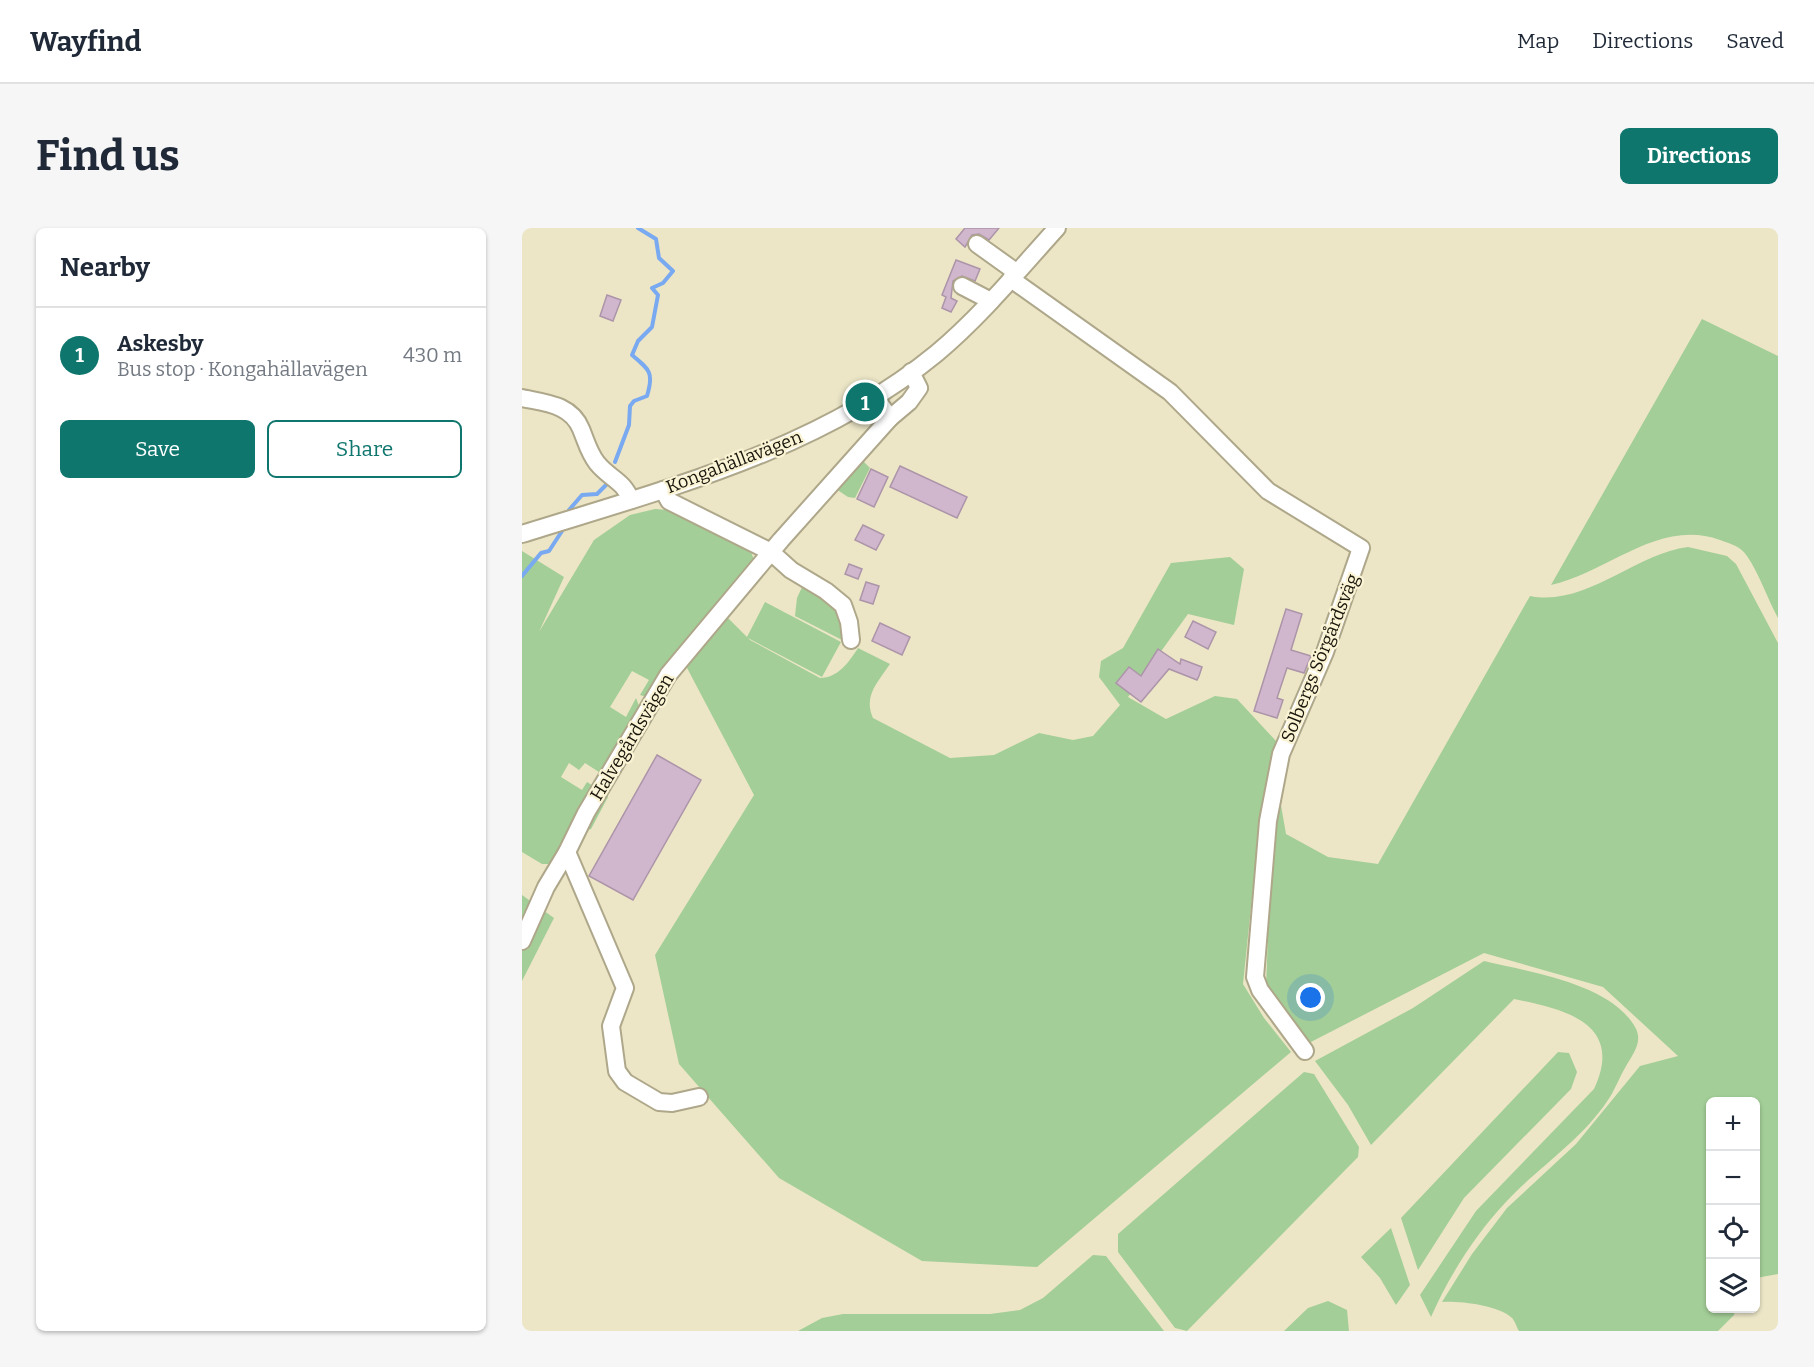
<!DOCTYPE html>
<html lang="en">
<head>
<meta charset="utf-8">
<style>
	body { margin:0; font-family:Bitter,serif; background:#f6f6f7; color:#1f2937 }
	.controls { position:absolute; right:18px; bottom:18px; display:grid; overflow:hidden; border-radius:9px; box-shadow:0 2px 4px #0004 }
	.controls button { width:54px; height:54px; display:grid; place-items:center; padding:0; border:0; border-bottom:2px solid #e0e1e3; background:#fff; color:#1f2937; font:30px sans-serif }
	.you { position:absolute; left:789px; top:770px; width:21px; height:21px; margin:-15px; border:4px solid #fff; border-radius:50%; background:#1a73e8; box-shadow:0 0 0 9px #1a73e833 }
	.badge { display:grid; place-items:center; width:39px; height:39px; border-radius:50%; background:#0f766e; color:#fff; font-size:20px; font-weight:700 }
	.pin { position:absolute; translate:-50% -50%; border:3px solid #fff; box-shadow:0 2px 6px #0006 }
	.list { margin:0; padding:0; list-style:none }
	h2 { display:flex; justify-content:space-between; align-items:center; height:78px; margin:0; padding:0 24px; font-size:26px }
	h2 small { font-size:20px; font-weight:400; color:#747a83 }
	.list li { display:grid; grid-template-columns:39px 1fr auto; gap:18px; align-items:center; box-sizing:border-box; height:96px; padding:0 24px; border-top:2px solid #e0e1e3 }
	.list b { display:block; font-size:22px; white-space:nowrap }
	.list p { margin:0; font-size:20px; white-space:nowrap; color:#747a83 }
	.list em { font-size:20px; font-style:normal; color:#747a83 }
	.actions { display:flex; gap:12px; padding:18px 24px }
	.actions a { flex:1; padding:14px 0; border:2px solid #0f766e; border-radius:9px; text-align:center; font-size:21px; color:#0f766e }
	.actions .main { background:#0f766e; color:#fff }
	.icon { flex:none; width:33px; height:33px; fill:none; stroke:currentColor; stroke-width:2; stroke-linecap:round; stroke-linejoin:round }
	.map { position:relative; flex:none; width:1256px; height:1103px; overflow:hidden; border-radius:9px }
	header { display:flex; align-items:center; gap:36px; box-sizing:border-box; height:84px; padding:0 30px; background:#fff; border-bottom:2px solid #e0e1e3 }
	header strong { font-size:28px }
	nav { display:flex; gap:33px; margin-inline-start:auto; font-size:21px }
	.intro { display:flex; align-items:center; justify-content:space-between; box-sizing:border-box; height:144px; padding:0 36px }
	h1 { margin:0; font-size:42px }
	.button { padding:15px 27px; border-radius:9px; background:#0f766e; color:#fff; font-size:21px; font-weight:700 }
	main { display:flex; gap:36px; padding:0 36px }
	aside { flex:1; background:#fff; border-radius:9px; box-shadow:0 2px 4px #0004 }
	.map>svg:first-child { display:block }
	.green { fill:#a3ce97 }
	.lines { fill:none; stroke-linecap:round; stroke-linejoin:round }
	.stream { stroke:#79a9f0; stroke-width:4 }
	.building { fill:#d0b7cd; stroke:#ac94a9; stroke-width:1.5 }
	.minor-casing { stroke:#aea78a; stroke-width:20 }
	.minor { stroke:#fff; stroke-width:16 }
	.labels { text-anchor:middle; dominant-baseline:central; stroke-width:4.5; stroke-linejoin:round; paint-order:stroke }
	.street-label { font-size:18px; fill:#18150b; stroke:#faf3d4 }
</style>
</head>
<body>
<header>
<strong>Wayfind</strong>
<nav><a>Map</a><a>Directions</a><a>Saved</a></nav>
</header>
<div class="intro"><h1>Find us</h1><a class="button">Directions</a></div>
<main>
<aside>
<h2>Nearby<small></small></h2>
<ul class="list">
<li><span class="badge">1</span><div><b>Askesby</b><p>Bus stop · Kongahällavägen</p></div><em>430 m</em></li>
</ul>
<div class="actions"><a class="main">Save</a><a>Share</a></div>
</aside>
<div class="map">
<svg width="1256" height="1103" viewBox="0 0 1256 1103">
	<rect width="100%" height="100%" fill="#ece6c7"/>
	<!-- green -->
	<g class="green">
		<path d="M1180,91L1256,128V390C1245,370 1238,347 1225,328C1218,318 1209,316 1198,312C1136,290 1086,345 1029,357Z"/>
		<path d="M340,232L348,240L333,270L326,269L314,261Z"/>
		<path d="M133,281L146,282L223,317L228,321L232,332L125,469L118,467L127,452L110,443L88,479L104,489L114,470L119,483L80,546L63,535L57,542L47,535L39,549L60,562L65,554L73,559L31,636H20L0,624V323L42,349L17,404L72,312L108,287Z"/>
		<path d="M1166,319L1205,328L1214,336L1256,415V1046L1234,1050V874H1188V1080L1213,1081L1212,1087L1196,1103H997C995,1100 993,1093 990,1090C976,1077 938,1073 920,1074L950,1026L985,980L1054,916L1118,838L1156,828L1081,759L962,725L785,816L744,759L750,603L757,566L764,606L806,629L856,636L1008,368C1064,379 1112,326 1166,319Z"/>
		<path d="M708,329L722,341L712,397L666,386L606,469L644,491L693,468L715,471L754,513L739,582L721,756L742,790L769,824L515,1039L400,1033L257,950L157,836L133,727L232,567L164,438L205,389L225,409L243,374L319,414L300,449L226,410L228,412L298,450C316,450 327,434 336,420L368,436C356,454 341,468 351,490L428,530L472,527L517,505L551,512L571,508L598,477L577,449L579,433L601,420L649,335Z"/>
		<path d="M282,355L319,384L322,413L273,388L275,370Z"/>
		<path d="M85,563L86,569L69,601L63,603Z"/>
		<path d="M0,667L32,690L0,753Z"/>
		<path d="M962,733C1007,744 1088,755 1113,799C1122,814 1110,827 1103,840C1097,850 1093,862 1086,872C1059,913 1015,940 983,975C953,1007 927,1048 909,1089L898,1067L954,983L1072,861C1103,795 1042,781 992,771L849,917L826,877L793,833L891,780Z"/>
		<path d="M1036,824L1047,825L1055,844L1049,861L942,970L896,1042L879,990Z"/>
		<path d="M782,844L792,846L837,919L836,929L665,1103L653,1100L596,1024V1006Z"/>
		<path d="M869,1000L888,1057L874,1077L858,1050L839,1029Z"/>
		<path d="M571,1027L584,1028L642,1103H276L300,1090L321,1086H468L498,1082L521,1070Z"/>
		<path d="M806,1073L825,1082L827,1103H762L786,1080Z"/>
	</g>
	<g class="lines">
		<!-- stream -->
		<g class="stream">
			<path d="M93,234L107,197L108,178L112,173L125,168C132,145 128,142 110,127L116,113L130,99L136,67L130,60L141,55L151,43L137,30L134,11L116,0"/>
			<path d="M47,282L60,267L75,266L85,256"/>
			<path d="M0,348L19,325L27,323L40,303"/>
		</g>
	</g>
	<!-- building -->
	<g class="building">
		<path d="M443,0H477L467,12L457,6L450,7L443,19L434,11Z"/>
		<path d="M434,32L458,41L453,53L440,48L431,53L429,70L435,73L429,84L420,80L424,69L420,67Z"/>
		<path d="M85,67L99,72L91,93L78,88Z"/>
		<path d="M378,238L445,269L435,290L368,259Z"/>
		<path d="M349,241L366,249L352,279L335,271Z"/>
		<path d="M341,297L362,307L354,322L333,312Z"/>
		<path d="M327,336L340,341L336,351L323,346Z"/>
		<path d="M344,354L357,358L351,376L338,372Z"/>
		<path d="M764,381L780,386L769,422L789,428L782,445L765,440L755,470L761,472L755,490L732,483Z"/>
		<path d="M671,393L694,404L686,421L663,409Z"/>
		<path d="M358,395L388,409L380,427L350,413Z"/>
		<path d="M636,421L658,436L659,431L680,439L677,448L675,452L647,441L619,474L594,455L607,439L619,448Z"/>
		<path d="M135,527L179,552L111,672L67,648Z"/>
	</g>
	<g class="lines">
		<defs>
			<g id="minor">
				<path d="M455,16L494,44"/>
				<path d="M489,51L648,164L746,263L839,320L803,424L759,526L746,593L733,749L738,762L783,823"/>
				<path d="M440,58L469,73"/>
				<path d="M352,168L368,190L387,174L397,160L389,144"/>
				<path d="M0,170C23,175 49,176 59,201C64,213 67,225 75,235C88,251 101,252 109,272"/>
				<path d="M141,262L147,273L249,324L269,342L304,363L321,377L327,394L329,412"/>
				<path d="M0,306C143,261 296,223 415,125C459,88 496,43 535,0"/>
				<path d="M45,624L103,760L89,798L95,843L103,854L137,874L150,875L177,869"/>
				<path d="M0,713L24,659L45,624L64,585L146,447L259,312L368,190"/>
			</g>
		</defs>
		<!-- minor casing -->
		<use href="#minor" class="minor-casing"/>
		<!-- minor -->
		<use href="#minor" class="minor"/>
	</g>
	<g class="labels">
		<!-- street labels -->
		<g class="street-label">
			<text transform="translate(212 234) rotate(-21)">Kongahällavägen</text>
			<text transform="translate(798 430) rotate(-68)">Solbergs Sörgårdsväg</text>
			<text transform="translate(110 509) rotate(-59)">Halvegårdsvägen</text>
		</g>
	</g>
</svg>
<div class="controls">
<button>+</button>
<button>−</button>
<button><svg class="icon" aria-label="locate" viewBox="0 0 24 24"><circle cx="12" cy="12" r="6"/><path d="M12 2v4M12 18v4M2 12h4M18 12h4"/></svg></button>
<button><svg class="icon" aria-label="layers" viewBox="0 0 24 24"><path d="M12 4l9 5-9 5-9-5zM3 14l9 5 9-5"/></svg></button>
</div>
<div class="you"></div>
<div class="pin badge" style="left:343px;top:174px">1</div>
</div>
</main>
</body>
</html>
